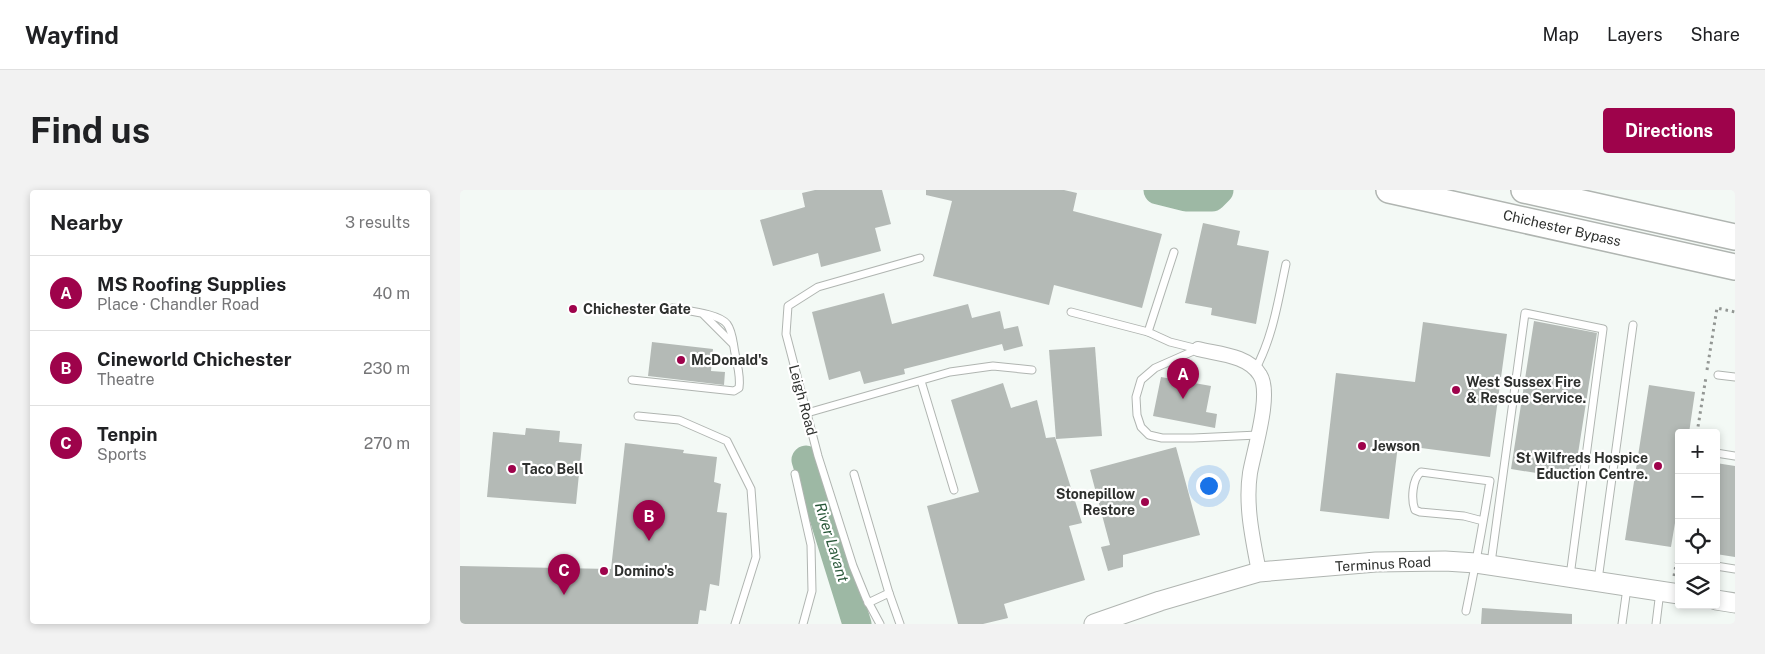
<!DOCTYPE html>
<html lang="en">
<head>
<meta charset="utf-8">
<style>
	body { margin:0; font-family:"Public Sans",sans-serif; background:#f2f2f2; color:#202124 }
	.controls { position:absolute; right:15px; bottom:15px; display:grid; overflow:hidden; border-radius:5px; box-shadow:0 2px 8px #0003 }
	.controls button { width:45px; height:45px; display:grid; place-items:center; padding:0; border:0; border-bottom:1px solid #e0e0e0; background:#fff; color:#202124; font:25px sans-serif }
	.you { position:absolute; left:748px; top:295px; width:18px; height:18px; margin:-12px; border:4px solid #fff; border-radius:50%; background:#1a73e8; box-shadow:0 0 0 8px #1a73e833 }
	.badge { display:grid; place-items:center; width:32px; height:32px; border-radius:50%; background:#9e034b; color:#fff; font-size:16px; font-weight:700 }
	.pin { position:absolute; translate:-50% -41px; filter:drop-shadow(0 1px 2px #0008) }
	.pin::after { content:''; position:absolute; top:26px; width:18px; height:15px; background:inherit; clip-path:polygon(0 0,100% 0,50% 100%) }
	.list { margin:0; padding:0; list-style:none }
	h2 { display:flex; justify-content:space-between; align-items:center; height:65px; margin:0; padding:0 20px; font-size:21px }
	h2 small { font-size:16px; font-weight:400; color:#757577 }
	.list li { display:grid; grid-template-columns:32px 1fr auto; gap:15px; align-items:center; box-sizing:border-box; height:75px; padding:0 20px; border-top:1px solid #e0e0e0 }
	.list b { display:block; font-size:19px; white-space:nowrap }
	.list p { margin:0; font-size:16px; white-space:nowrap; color:#757577 }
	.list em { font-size:16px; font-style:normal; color:#757577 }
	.icon { flex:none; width:28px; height:28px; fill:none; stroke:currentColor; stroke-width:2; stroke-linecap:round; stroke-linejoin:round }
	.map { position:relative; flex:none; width:1275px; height:434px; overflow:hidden; border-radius:5px }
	header { display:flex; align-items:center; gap:30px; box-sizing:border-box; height:70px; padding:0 25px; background:#fff; border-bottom:1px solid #e0e0e0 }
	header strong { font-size:24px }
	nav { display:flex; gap:28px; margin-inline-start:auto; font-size:18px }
	.intro { display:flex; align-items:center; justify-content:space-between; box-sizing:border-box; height:120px; padding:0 30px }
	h1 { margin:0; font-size:35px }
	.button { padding:12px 22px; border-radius:5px; background:#9e034b; color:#fff; font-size:18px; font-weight:700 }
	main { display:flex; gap:30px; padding:0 30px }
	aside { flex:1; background:#fff; border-radius:5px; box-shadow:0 2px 8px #0003 }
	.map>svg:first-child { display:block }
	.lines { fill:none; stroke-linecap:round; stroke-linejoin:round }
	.river { stroke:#9db8a4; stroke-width:29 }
	.building { fill:#b4bab6 }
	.lane-casing { stroke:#b0b5b1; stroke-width:9 }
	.street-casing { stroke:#b0b5b1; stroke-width:16 }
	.secondary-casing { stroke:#b0b5b1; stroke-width:21 }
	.highway-casing { stroke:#b0b5b1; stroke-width:28 }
	.path { stroke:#939794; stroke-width:3; stroke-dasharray:2.5 4; stroke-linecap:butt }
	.lane { stroke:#fff; stroke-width:7 }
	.street { stroke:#fff; stroke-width:14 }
	.secondary { stroke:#fff; stroke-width:19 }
	.highway { stroke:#fff; stroke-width:25 }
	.poi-dot { fill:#9e034b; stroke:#fff; stroke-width:2 }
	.labels { text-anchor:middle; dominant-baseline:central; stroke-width:4.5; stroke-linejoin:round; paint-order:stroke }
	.street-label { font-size:14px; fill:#2e302e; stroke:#fff }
	.poi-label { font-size:14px; font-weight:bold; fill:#2e302e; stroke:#fff; text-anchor:start }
	.water-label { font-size:15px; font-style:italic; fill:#295739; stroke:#fff }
</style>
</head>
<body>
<header>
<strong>Wayfind</strong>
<nav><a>Map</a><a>Layers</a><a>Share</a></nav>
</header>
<div class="intro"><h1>Find us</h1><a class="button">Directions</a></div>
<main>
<aside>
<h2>Nearby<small>3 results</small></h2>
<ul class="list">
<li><span class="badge">A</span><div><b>MS Roofing Supplies</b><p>Place · Chandler Road</p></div><em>40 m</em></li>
<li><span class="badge">B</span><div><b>Cineworld Chichester</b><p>Theatre</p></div><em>230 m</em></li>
<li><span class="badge">C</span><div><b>Tenpin</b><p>Sports</p></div><em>270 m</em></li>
</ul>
</aside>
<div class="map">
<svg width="1275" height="434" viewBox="0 0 1275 434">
	<rect width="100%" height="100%" fill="#f3f9f5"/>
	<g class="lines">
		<!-- river -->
		<g class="river">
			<path d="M698,0L726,7H752L759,0"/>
			<path d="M346,270L397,434"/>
		</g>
	</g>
	<!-- building -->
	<g class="building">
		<path d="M355,0H422L431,34L415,38L421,61L361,77L358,63L313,76L300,30L345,17L342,3Z"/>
		<path d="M466,0H604L617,3L613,21L702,44L682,118L594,95L589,115L473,86L492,11L466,5Z"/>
		<path d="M743,33L780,41L777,55L809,61L796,134L751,125L752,118L725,113Z"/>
		<path d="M424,103L432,134L508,114L512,128L540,121L544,139L558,136L563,156L544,161L542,154L444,179L445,184L404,194L400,181L369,190L352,122Z"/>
		<path d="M1074,131L1137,143L1114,289L1051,279Z"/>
		<path d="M963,132L1047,144L1030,267L938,255L929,329L860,321L876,183L955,192Z"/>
		<path d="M192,152L253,159L251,181L265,182L264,195L188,186Z"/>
		<path d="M635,157L642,246L596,249L589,160Z"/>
		<path d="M701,187L751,196L746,222L757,224L755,238L693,226Z"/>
		<path d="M543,193L551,218L577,210L586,248L595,247L622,333L609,336L625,390L544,414L548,428L523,434H498L467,316L519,302L491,210Z"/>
		<path d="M1189,195L1235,202L1229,243H1219V309L1211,357L1165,350Z"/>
		<path d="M66,238L100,241L99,252L122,254L116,314L27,307L33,242L65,245Z"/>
		<path d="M165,253L224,260L223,263L257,267L254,292L261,294L257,322L267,323L259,396L250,394L246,421L240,420L238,434H0V376L151,379Z"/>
		<path d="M716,257L740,345L663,365V377L648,381L641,357L650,355L630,280Z"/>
		<path d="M1256,273L1275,276V367L1256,364Z"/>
		<path d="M1022,418L1112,424V434H1021Z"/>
	</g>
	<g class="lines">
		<defs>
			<g id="lane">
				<path d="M714,62L688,142L710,152L738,159"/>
				<path d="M611,122L688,142"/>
				<path d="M244,125L273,154"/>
				<path d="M738,159L695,178L681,190L676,207L677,225L681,237L689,245L702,248H733L798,245"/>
				<path d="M795,180C813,147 818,111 826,74"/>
				<path d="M1258,185L1275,187"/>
				<path d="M172,190L274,201L279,198C281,186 277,175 275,163C273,154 273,142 267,134C258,123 226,121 212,118"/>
				<path d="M461,191L494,300"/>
				<path d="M347,223L490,182L533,176L572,180"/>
				<path d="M178,226L219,230L267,251L291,299L296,367L275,434"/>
				<path d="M1256,263L1275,266"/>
				<path d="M335,284L351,355L352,401L343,434"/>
				<path d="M394,284L429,403"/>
				<path d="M1031,373L1065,123L1143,139L1110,386"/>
				<path d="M1256,376L1275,379"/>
				<path d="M1138,390L1173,135"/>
				<path d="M408,413L429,403L440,434"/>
				<path d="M1006,421C1015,378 1023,334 1030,291L961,282C952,289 951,310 955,320L960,322L1004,326L1023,331"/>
				<path d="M420,434L406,408L393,376L358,266L326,144L328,116L358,97L460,68"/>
				<path d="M1162,434L1167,398"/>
				<path d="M1196,434L1200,401"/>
			</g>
			<path id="street" d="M738,159C758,164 788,165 800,185C812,204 794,260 790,283C785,316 793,350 799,382"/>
			<g id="secondary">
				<path d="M1256,410L1275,413"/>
				<path d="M634,434L700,411L799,382L916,372L985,371L1016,373L1219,404"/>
			</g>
			<g id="highway">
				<path d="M929,0L1275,77"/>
				<path d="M1064,0L1275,47"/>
			</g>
		</defs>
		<!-- lane casing -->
		<use href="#lane" class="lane-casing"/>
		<!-- street casing -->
		<use href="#street" class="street-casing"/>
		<!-- secondary casing -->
		<use href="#secondary" class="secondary-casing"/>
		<!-- highway casing -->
		<use href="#highway" class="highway-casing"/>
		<!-- path -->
		<g class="path">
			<path d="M1247,180L1257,118L1275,122"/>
			<path d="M1237,243L1246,187"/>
			<path d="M1214,386L1219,357"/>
		</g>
		<!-- lane -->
		<use href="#lane" class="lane"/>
		<!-- street -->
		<use href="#street" class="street"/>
		<!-- secondary -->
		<use href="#secondary" class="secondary"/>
		<!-- highway -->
		<use href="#highway" class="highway"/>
	</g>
	<!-- markers -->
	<g class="poi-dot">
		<circle cx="113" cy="119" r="5"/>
		<circle cx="221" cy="170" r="5"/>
		<circle cx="996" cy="200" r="5"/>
		<circle cx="902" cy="256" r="5"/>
		<circle cx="1198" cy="276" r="5"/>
		<circle cx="52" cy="279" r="5"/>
		<circle cx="685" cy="312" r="5"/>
		<circle cx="144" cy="381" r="5"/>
	</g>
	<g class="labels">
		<!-- street labels -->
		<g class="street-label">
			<text transform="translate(1102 38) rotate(13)">Chichester Bypass</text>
			<text transform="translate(343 210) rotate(75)">Leigh Road</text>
			<text transform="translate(923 374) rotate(-3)">Terminus Road</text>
		</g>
		<!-- poi labels -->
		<g class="poi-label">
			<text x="123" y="119">Chichester Gate</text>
			<text x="231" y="170">McDonald's</text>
			<text x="1006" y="192">West Sussex Fire<tspan x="1006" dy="16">&amp; Rescue Service.</tspan></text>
			<text x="912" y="256">Jewson</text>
			<text x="1188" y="268" text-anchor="end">St Wilfreds Hospice<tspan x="1188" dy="16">Eduction Centre.</tspan></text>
			<text x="62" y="279">Taco Bell</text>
			<text x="675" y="304" text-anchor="end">Stonepillow<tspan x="675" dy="16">Restore</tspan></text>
			<text x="154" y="381">Domino's</text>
		</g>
		<!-- water labels -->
		<g class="water-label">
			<text transform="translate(372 352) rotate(73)">River Lavant</text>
		</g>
	</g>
</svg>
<div class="controls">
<button>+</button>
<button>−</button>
<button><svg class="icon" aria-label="locate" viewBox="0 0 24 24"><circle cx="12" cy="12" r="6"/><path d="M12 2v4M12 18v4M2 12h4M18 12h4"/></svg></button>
<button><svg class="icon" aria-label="layers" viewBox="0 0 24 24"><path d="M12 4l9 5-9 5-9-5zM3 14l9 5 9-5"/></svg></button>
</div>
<div class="you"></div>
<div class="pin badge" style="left:723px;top:209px">A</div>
<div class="pin badge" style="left:189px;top:351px">B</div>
<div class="pin badge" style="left:104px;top:405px">C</div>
</div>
</main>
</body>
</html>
